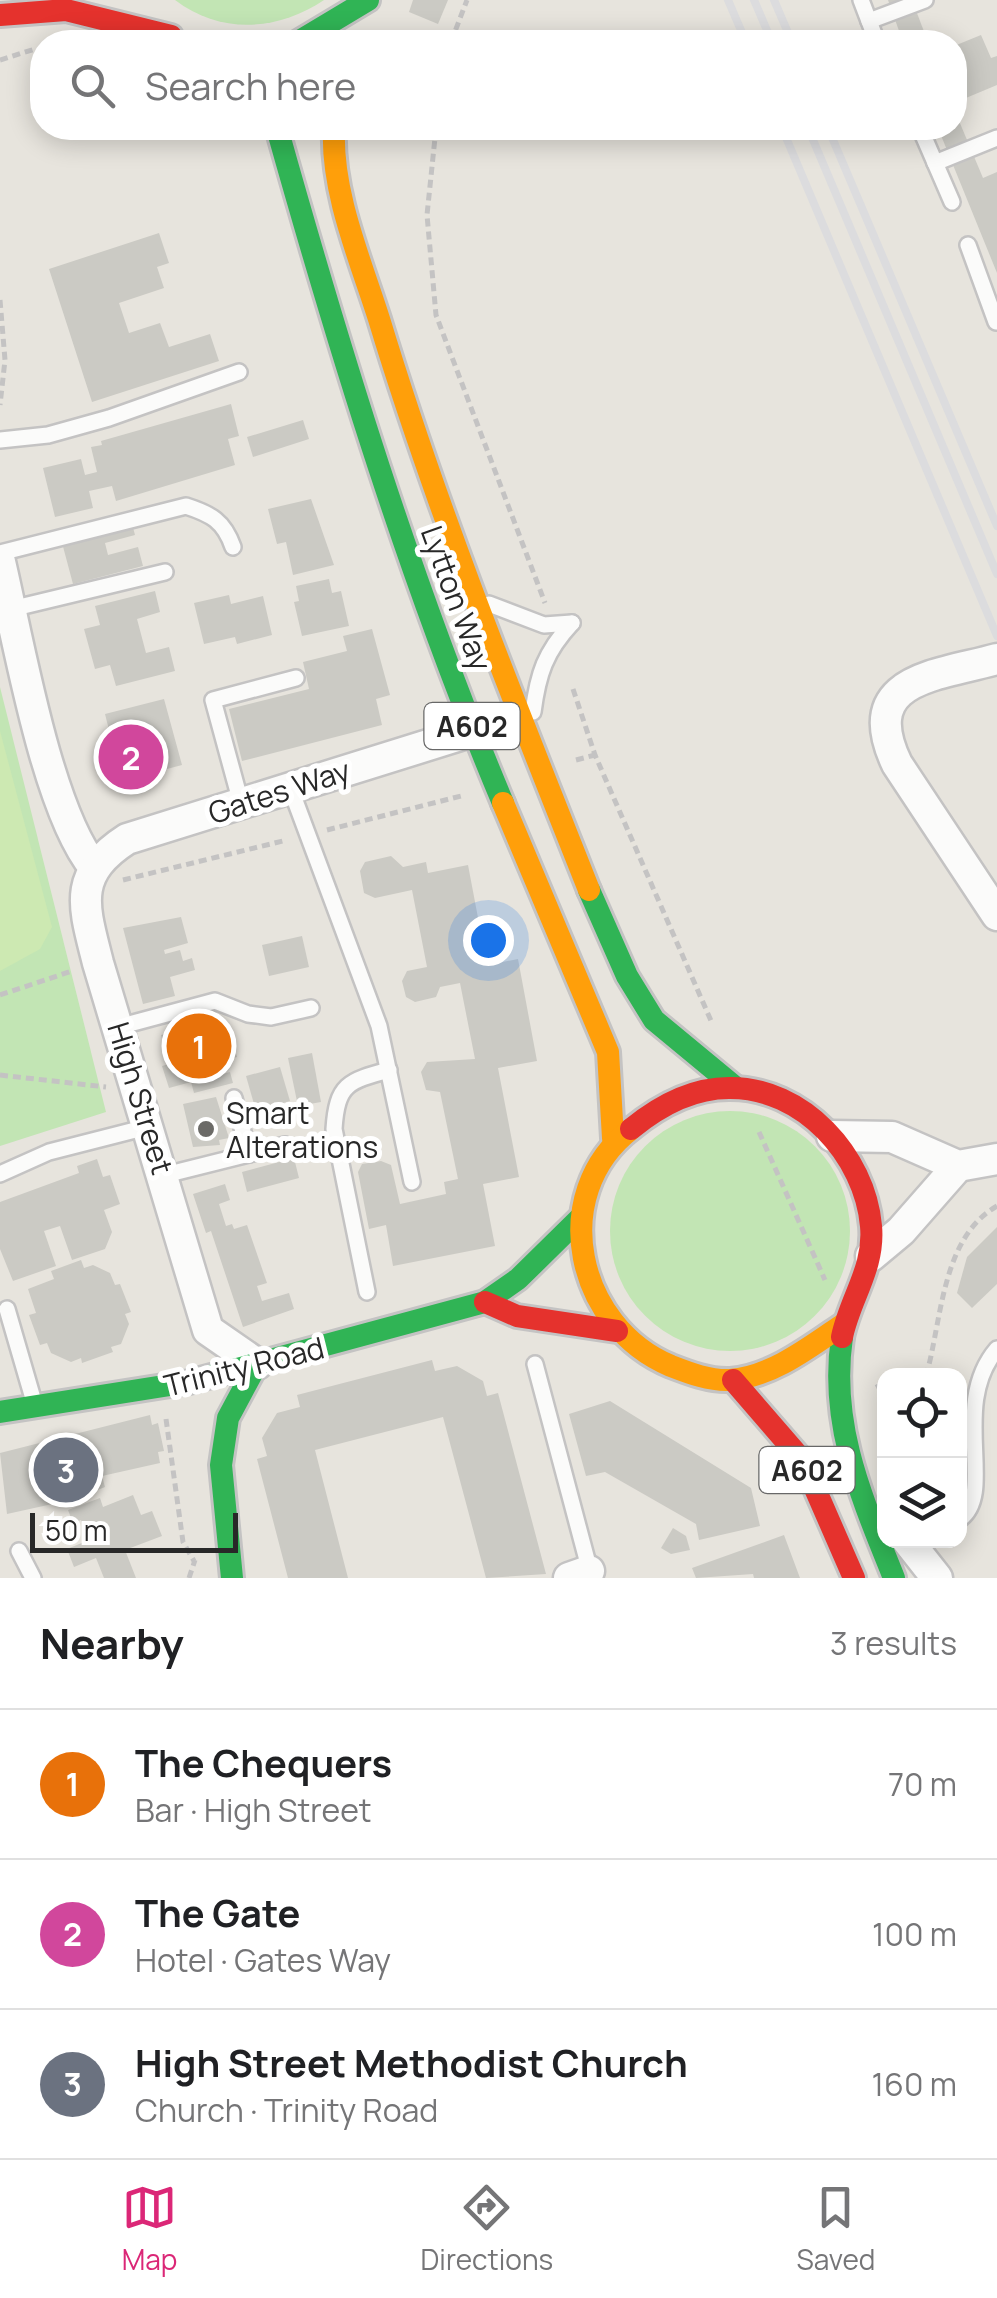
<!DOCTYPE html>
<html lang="en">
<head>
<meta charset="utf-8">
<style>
	body { margin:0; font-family:Manrope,sans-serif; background:#f2f2f2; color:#202124 }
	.controls { position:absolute; right:30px; bottom:30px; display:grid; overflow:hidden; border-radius:20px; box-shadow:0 5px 25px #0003 }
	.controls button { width:90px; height:90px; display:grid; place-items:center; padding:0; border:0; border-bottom:2px solid #e0e0e0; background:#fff; color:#202124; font:50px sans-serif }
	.scale { position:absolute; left:30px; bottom:25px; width:208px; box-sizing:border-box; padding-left:10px; border:5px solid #282828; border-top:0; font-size:28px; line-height:35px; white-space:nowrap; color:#282828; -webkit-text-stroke:8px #fff; paint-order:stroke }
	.you { position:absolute; left:488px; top:940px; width:35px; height:35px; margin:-25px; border:8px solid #fff; border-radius:50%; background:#1a73e8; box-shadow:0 0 0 15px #1a73e833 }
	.badge { display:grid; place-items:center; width:65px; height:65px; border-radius:50%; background:#db2777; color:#fff; font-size:32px; font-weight:700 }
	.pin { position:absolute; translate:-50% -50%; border:5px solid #fff; box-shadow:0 2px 10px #0006 }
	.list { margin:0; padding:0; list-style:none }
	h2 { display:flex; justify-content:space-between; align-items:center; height:130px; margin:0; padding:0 40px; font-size:42px }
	h2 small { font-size:32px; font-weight:400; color:#757577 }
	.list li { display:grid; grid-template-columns:65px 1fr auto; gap:30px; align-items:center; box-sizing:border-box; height:150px; padding:0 40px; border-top:2px solid #e0e0e0 }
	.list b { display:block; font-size:38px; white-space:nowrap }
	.list p { margin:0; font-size:32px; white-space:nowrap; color:#757577 }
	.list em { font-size:32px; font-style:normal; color:#757577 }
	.icon { flex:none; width:55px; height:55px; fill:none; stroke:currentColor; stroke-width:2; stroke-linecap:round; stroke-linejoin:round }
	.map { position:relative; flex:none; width:997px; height:1578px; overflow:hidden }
	.search { position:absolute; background:#fff; box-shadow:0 5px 25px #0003; left:30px; right:30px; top:30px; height:110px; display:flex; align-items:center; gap:25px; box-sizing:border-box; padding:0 35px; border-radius:40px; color:#757577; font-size:38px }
	.sheet { height:580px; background:#fff }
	nav { display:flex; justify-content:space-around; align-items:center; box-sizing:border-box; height:140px; border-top:2px solid #e0e0e0; background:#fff; font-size:28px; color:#757577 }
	nav a { display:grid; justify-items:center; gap:5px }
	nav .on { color:#db2777 }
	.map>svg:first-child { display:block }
	.green { fill:#c2e5b4 }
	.pitch { fill:#cde9b2 }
	.building { fill:#cbcac4 }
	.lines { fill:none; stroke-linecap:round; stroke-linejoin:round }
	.lane-casing { stroke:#c4c3c3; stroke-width:20 }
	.street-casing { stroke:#c4c3c3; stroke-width:35 }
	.fast-casing { stroke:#c4c3c3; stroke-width:28 }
	.slow-casing { stroke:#c4c3c3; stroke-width:28 }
	.jam-casing { stroke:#c4c3c3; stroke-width:28 }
	.path { stroke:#c4c3c3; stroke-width:5; stroke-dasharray:8 5; stroke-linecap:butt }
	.lane { stroke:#fbfbfa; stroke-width:15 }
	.street { stroke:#fbfbfa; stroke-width:30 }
	.fast { stroke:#30b455; stroke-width:22 }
	.slow { stroke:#ff9f0a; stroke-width:22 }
	.jam { stroke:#e5322d; stroke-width:22 }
	.rail { stroke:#dcdcde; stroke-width:8 }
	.poi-dot { fill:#6b6a67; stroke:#fff; stroke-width:4 }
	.labels { text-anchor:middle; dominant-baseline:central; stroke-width:10; stroke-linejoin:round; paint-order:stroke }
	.shield { fill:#fff; stroke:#686868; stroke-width:2.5 }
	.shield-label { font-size:28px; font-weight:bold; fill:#282828 }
	.street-label { font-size:30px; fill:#282828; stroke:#fff }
	.poi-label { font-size:30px; fill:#282828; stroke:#fff; text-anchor:start }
</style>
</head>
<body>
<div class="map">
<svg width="997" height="1578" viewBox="0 0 997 1578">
	<rect width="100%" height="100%" fill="#e7e4dd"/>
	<!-- green -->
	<g class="green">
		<path d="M175,0H324C278,31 221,35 175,0Z"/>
		<path d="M0,687L106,1112L0,1146Z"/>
		<circle cx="730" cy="1231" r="120"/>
	</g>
	<!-- pitch -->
	<path class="pitch" d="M0,731L52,927L40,949L0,971Z"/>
	<!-- building -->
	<g class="building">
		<path d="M413,0H448L438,24L409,12Z"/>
		<path d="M888,0H912L928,42H903Z"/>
		<path d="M981,35L991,58L997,56V85L954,103V46Z"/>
		<path d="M954,109L983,178L997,172V273L938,128H954Z"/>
		<path d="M159,233L169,263L157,267L164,288L119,303L129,333L160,323L169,347L210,334L219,361L92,402L49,269Z"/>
		<path d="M231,404L239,436L228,439L235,465L116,501L112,486L89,491L93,508L55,517L43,468L81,459L85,475L97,472L91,447L102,445L101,441Z"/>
		<path d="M303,420L309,439L253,457L247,437Z"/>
		<path d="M311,499L334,565L293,575L286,542L277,544L268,509Z"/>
		<path d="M131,520L135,535L105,543L108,555L138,547L143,566L73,584L61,539Z"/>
		<path d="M329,579L332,593L341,591L349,626L302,636L294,602L299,601L296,586Z"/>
		<path d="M155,591L160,612L137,619L146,653L169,647L175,671L116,686L110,665L95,669L84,629L100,625L95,606Z"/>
		<path d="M229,595L231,604L263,596L272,635L237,644L235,637L204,644L194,603Z"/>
		<path d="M372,629L390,695L376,699L382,725L242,761L229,709L309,689L303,662L347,651L343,636Z"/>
		<path d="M164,699L182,765L122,781L105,714Z"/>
		<path d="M391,856L403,867L426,862L428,873L468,865L487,965L518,959L537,1061L498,1068L519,1177L483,1184L495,1246L393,1266L386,1225L369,1229L358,1172L362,1164L381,1161L391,1165L400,1204L446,1194L444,1182L458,1179L440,1092L426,1090L421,1072L427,1062L475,1059L460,983L440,987L436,997L415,1002L406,997L402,981L407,971L427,967L412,890L375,898L364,893L360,871L365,862Z"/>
		<path d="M181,917L188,943L164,950L165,954L180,950L183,961L192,958L195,970L170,977L175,996L143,1004L123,928Z"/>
		<path d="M302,936L309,967L269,976L262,945Z"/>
		<path d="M215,1008L222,1031L229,1029L237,1057L205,1066L208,1078L230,1072L233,1083L194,1093L191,1082L169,1088L162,1066L169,1064L161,1035L190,1027L187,1016Z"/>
		<path d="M312,1053L321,1102L298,1106L288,1058Z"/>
		<path d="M280,1067L290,1101L256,1111L246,1076Z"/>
		<path d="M216,1097L229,1138L219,1140L220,1145L193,1147L183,1104Z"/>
		<path d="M294,1158L299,1178L247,1192L242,1172Z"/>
		<path d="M97,1159L103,1177L110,1175L120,1204L104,1210L112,1232L105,1249L72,1260L60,1226L44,1231L56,1266L13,1281L0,1249V1202L79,1173L77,1166Z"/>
		<path d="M225,1184L230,1200L219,1204L226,1226L232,1224L234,1229L247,1225L267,1283L257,1286L262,1301L289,1293L294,1309L243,1327L211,1231L206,1233L193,1194Z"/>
		<path d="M997,1227V1284L972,1308L957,1293L967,1257Z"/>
		<path d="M81,1260L84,1268L93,1265L110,1273L115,1285L120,1284L131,1312L125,1314L129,1324L121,1344L111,1347L113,1352L82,1363L81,1358L71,1362L51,1353L47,1343L40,1345L29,1315L36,1313L28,1289L54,1279L51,1271Z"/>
		<path d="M432,1360L435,1371L457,1366L483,1381L487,1396L498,1393L546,1574L486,1578L443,1417L315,1450L348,1578H288L257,1459L267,1456L262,1438L277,1413L300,1407L297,1395Z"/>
		<path d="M610,1401L751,1488L760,1526L699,1540L696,1524L605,1472L586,1476L569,1414Z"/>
		<path d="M150,1415L152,1425L158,1423L164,1451L158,1452L160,1463L102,1476L105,1487L75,1499L7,1514L0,1453Z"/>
		<path d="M133,1495L141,1515L152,1511L162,1536L125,1550L136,1578H104L96,1558L74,1567L67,1549L89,1540L81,1520L73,1523L68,1510L100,1498L103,1507Z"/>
		<path d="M673,1528L686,1536L690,1550L671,1554L661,1548Z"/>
		<path d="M784,1535L800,1578H754L753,1574L696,1578L692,1568Z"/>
	</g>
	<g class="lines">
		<defs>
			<g id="lane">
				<path d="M861,0L877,42"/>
				<path d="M869,21L925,0"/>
				<path d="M920,128L952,202"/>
				<path d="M935,163L997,138"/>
				<path d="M968,245L996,322"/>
				<path d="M0,440L48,435L109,418L239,372"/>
				<path d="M0,553L186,506C211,514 224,521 233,547"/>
				<path d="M489,604L544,625L572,623"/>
				<path d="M11,609L165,572"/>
				<path d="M533,712C538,674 545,652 572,623"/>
				<path d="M290,787L379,1026L412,1182"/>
				<path d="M241,803L213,700L296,678"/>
				<path d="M118,1027L215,1001L248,1014L271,1017L311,1008"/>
				<path d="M234,1098L249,1154"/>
				<path d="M0,1174L49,1152L147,1127"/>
				<path d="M165,1175L285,1145"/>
				<path d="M367,1292L334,1129C337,1084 348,1081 389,1070"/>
				<path d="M7,1309L34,1402"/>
				<path d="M535,1364L591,1575"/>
				<path d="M960,1519C997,1493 949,1405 997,1349"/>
				<path d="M19,1551L33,1578"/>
			</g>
			<g id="street">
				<path d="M0,562C18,639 47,810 94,867"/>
				<path d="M997,659C936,676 856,678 897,764L997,915"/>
				<path d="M832,1136L892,1137L958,1166L997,1159"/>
				<path d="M871,1256L901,1231L958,1166"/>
				<path d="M257,1364L208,1330L98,963C84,907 71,875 127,839L473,731"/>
				<path d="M907,1540L937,1578"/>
				<path d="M569,1578L589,1571"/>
			</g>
			<g id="fast">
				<path d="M298,42L368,0"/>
				<path d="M277,128C341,356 411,584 503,803"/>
				<path d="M589,890L627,976L654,1020L735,1087"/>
				<path d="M842,1337C829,1425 862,1498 894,1578"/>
				<path d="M0,1412L189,1382L485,1302L518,1279L579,1219"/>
				<path d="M232,1578L221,1465L228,1418L257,1364"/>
			</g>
			<g id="slow">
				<path d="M334,128C331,192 360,259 379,319C438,514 514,701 589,890"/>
				<path d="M503,803L608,1052L613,1138"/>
				<path d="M631,1129C546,1195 577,1327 671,1366C689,1373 710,1381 730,1380C772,1377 811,1346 845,1323"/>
			</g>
			<g id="jam">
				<path d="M0,15L66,10L171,36"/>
				<path d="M631,1129C659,1106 691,1088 729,1088C803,1087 865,1156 871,1226C875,1268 850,1298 842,1337"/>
				<path d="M485,1302L517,1316L617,1331"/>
				<path d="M733,1380L803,1461L854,1578"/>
			</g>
		</defs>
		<!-- lane casing -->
		<use href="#lane" class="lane-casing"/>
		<!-- street casing -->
		<use href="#street" class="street-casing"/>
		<!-- fast casing -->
		<use href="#fast" class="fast-casing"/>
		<!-- slow casing -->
		<use href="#slow" class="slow-casing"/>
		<!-- jam casing -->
		<use href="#jam" class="jam-casing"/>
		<!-- path -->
		<g class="path">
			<path d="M451,42L467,0"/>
			<path d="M0,60L35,49"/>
			<path d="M436,128L427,215L436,315L545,603"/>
			<path d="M0,300L5,360L0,405"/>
			<path d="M573,689L595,755L712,1023"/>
			<path d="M576,760L595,755"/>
			<path d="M327,830L461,796"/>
			<path d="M123,880L287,840"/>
			<path d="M0,995L72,971"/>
			<path d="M0,1075L106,1087"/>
			<path d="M759,1132L825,1280"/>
			<path d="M926,1376C942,1321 941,1238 997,1206"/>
			<path d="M877,1384L884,1397"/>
			<path d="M166,1419L183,1542L194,1561"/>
			<path d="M189,1578L195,1560"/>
		</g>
		<!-- lane -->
		<use href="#lane" class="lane"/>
		<!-- street -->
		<use href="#street" class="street"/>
		<!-- fast -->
		<use href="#fast" class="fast"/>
		<!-- slow -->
		<use href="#slow" class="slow"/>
		<!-- jam -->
		<use href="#jam" class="jam"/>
		<!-- rail -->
		<g class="rail">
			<path d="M728,0L746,42"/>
			<path d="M754,0L772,42"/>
			<path d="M774,0L792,42"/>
			<path d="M782,128L997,636"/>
			<path d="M808,128L997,574"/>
			<path d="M828,128L997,526"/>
		</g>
	</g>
	<!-- markers -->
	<circle class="poi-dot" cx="206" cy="1129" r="10"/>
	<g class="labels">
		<!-- shield labels -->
		<g class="shield">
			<rect x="424.5" y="703" width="95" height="46" rx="8"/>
			<rect x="759.5" y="1447" width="95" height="46" rx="8"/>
		</g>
		<g class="shield-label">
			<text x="472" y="726">A602</text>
			<text x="807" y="1470">A602</text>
		</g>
		<!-- street labels -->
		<g class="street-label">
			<text transform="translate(457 598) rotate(70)">Lytton Way</text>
			<text transform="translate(279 791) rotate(-18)">Gates Way</text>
			<text transform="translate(141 1098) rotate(73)">High Street</text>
			<text transform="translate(244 1366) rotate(-14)">Trinity Road</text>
		</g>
		<!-- poi labels -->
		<g class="poi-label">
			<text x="226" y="1112">Smart<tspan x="226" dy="34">Alterations</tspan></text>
		</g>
	</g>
</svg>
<div class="controls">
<button><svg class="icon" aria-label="locate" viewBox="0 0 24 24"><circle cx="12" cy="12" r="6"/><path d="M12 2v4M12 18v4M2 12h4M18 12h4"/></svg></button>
<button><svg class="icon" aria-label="layers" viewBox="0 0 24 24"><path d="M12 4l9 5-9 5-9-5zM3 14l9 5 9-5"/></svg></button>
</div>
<div class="scale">50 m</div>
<div class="you"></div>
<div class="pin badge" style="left:199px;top:1046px;background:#e8710a">1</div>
<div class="pin badge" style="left:131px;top:757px;background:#d1479c">2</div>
<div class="pin badge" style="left:66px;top:1470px;background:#6b7280">3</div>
<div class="search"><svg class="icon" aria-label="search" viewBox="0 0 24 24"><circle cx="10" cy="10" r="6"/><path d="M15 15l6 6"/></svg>Search here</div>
</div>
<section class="sheet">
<h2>Nearby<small>3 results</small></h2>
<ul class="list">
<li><span class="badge" style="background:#e8710a">1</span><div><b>The Chequers</b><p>Bar · High Street</p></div><em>70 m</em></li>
<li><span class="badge" style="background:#d1479c">2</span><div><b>The Gate</b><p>Hotel · Gates Way</p></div><em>100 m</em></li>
<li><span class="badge" style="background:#6b7280">3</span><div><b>High Street Methodist Church</b><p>Church · Trinity Road</p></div><em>160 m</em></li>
</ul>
</section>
<nav>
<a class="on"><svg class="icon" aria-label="map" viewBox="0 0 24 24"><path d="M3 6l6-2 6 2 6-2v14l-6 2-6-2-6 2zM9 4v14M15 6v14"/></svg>Map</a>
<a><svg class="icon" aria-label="directions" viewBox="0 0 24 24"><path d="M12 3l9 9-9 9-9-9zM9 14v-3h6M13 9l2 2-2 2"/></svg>Directions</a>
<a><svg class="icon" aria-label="saved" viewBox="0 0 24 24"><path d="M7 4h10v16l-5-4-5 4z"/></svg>Saved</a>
</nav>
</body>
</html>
